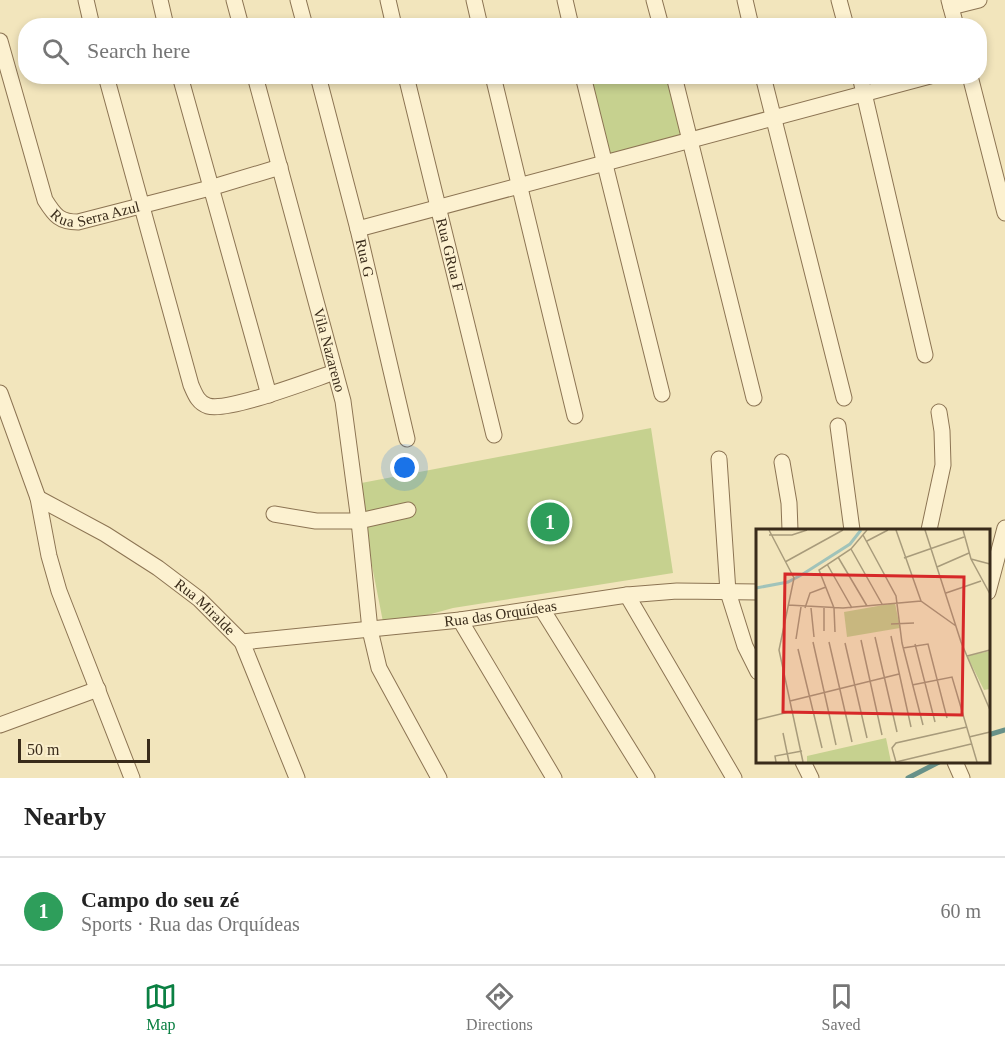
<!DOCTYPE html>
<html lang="en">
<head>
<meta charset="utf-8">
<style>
	body { margin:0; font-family:Georgia,serif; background:#f2f2f2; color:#222 }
	.scale { position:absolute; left:18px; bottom:15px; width:132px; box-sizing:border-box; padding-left:6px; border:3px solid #392b1a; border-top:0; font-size:16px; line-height:21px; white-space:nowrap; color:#392b1a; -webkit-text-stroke:4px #f9eecc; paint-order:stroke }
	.you { position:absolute; left:405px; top:468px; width:21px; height:21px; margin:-15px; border:4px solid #fff; border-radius:50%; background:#1a73e8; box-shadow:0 0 0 9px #1a73e833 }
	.badge { display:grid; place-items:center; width:39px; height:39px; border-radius:50%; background:#0b8043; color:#fff; font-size:20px; font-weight:700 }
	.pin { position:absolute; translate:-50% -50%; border:3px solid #fff; box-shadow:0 2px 6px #0006 }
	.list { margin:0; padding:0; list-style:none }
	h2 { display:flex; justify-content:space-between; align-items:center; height:78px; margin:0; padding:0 24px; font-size:26px }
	h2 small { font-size:20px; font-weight:400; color:#767676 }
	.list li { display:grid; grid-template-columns:39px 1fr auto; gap:18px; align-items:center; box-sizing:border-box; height:108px; padding:0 24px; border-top:2px solid #e0e0e0 }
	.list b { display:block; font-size:22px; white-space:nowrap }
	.list p { margin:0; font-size:20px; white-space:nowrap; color:#767676 }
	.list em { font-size:20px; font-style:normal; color:#767676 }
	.icon { flex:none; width:33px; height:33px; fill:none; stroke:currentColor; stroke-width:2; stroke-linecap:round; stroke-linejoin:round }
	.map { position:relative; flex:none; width:1005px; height:778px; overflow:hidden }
	.search { position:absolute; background:#fff; box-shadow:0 3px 9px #0003; left:18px; right:18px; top:18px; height:66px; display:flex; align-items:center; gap:15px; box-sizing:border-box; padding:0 21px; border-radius:24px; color:#767676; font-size:22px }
	.sheet { height:186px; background:#fff }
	nav { display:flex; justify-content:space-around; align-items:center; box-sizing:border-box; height:84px; border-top:2px solid #e0e0e0; background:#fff; font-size:16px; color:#767676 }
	nav a { display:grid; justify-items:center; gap:3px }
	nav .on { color:#0b8043 }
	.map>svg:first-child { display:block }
	.green { fill:#c6d18f }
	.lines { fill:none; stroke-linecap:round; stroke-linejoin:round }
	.stream { stroke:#679189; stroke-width:5 }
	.street-casing { stroke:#8c7453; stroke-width:17 }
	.street { stroke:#fcf1d0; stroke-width:15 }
	.labels { text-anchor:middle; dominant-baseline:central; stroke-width:4.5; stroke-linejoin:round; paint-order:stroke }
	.street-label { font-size:15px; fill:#392b1a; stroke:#f9eecc }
	.inset-river { fill:none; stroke:#a0c3ba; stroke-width:3 }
	.inset-road { fill:none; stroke:#a89b7b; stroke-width:1.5 }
	.view { fill:#d62828; fill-opacity:0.15; stroke:#d62828; stroke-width:3 }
	.inset-edge { fill:none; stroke:#392b1a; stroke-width:3 }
</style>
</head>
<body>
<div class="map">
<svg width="1005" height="778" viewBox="0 0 1005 778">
	<rect width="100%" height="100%" fill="#f2e5bc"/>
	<!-- green -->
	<g class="green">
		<path d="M583,77H674L690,140L605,163Z"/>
		<path d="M651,428L673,573L453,608L384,627L356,484Z"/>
	</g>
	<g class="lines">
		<!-- stream -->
		<g class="stream">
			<path d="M988,735L1005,730"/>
			<path d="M908,778L939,762"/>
		</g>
		<defs>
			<g id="street">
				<path d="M86,0L92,26"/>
				<path d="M160,0L166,26"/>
				<path d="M234,0L241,26"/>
				<path d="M298,0L305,26"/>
				<path d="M388,0L394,26"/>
				<path d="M474,0L480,26"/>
				<path d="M565,0L571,26"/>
				<path d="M654,0L661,26"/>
				<path d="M745,0L751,26"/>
				<path d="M839,0L846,26"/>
				<path d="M949,0L956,26"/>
				<path d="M951,7L979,0"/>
				<path id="s1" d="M0,41L45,200C55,216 60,222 78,222L210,188L280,167"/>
				<path d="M106,76L191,385C195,394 198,403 208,406C229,412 311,380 335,372"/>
				<path d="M180,76L269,395"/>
				<path id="s2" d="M255,76L343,401L359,521L370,630L379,668L439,778"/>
				<path id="s3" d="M318,76L358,229L407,439"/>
				<path id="s4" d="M406,76L494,435"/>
				<path d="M493,76L575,416"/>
				<path d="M583,76L662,394"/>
				<path d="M674,76L754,398"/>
				<path d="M763,76L844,398"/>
				<path d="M860,76L925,355"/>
				<path d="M970,76L1005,213"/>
				<path d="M358,229L930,76"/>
				<path d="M0,393L38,498L49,556L59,591L132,778"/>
				<path d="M838,426L852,530"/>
				<path d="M719,459L728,592L745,646L758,672"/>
				<path d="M782,462L789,503L790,530"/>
				<path id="s5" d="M38,498L105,534L158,568L199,599L242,642L297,778"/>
				<path d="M274,514L316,521H359L408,510"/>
				<path d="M929,530L943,465L942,431L939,412"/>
				<path d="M988,592L1005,528"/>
				<path d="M627,595L734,778"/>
				<path d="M542,609L647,778"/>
				<path d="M460,620L554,778"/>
				<path id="s6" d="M242,642L460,620L627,595L677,591L758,592"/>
				<path d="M0,725L98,689"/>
				<path d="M803,762L811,778"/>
				<path d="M955,762L962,778"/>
			</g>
		</defs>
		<!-- street casing -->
		<use href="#street" class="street-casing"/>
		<!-- street -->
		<use href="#street" class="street"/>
	</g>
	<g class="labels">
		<!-- street labels -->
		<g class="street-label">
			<text stroke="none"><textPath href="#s1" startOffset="225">Rua Serra Azul</textPath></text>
			<text stroke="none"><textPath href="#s4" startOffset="184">Rua GRua F</textPath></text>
			<text stroke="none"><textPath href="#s3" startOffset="188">Rua G</textPath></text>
			<text stroke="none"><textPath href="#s2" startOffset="284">Vila Nazareno</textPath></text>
			<text stroke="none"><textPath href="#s5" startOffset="200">Rua Miralde</textPath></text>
			<text stroke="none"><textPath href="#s6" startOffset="260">Rua das Orquídeas</textPath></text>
		</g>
	</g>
	<!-- overview -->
	<g transform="translate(756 529)">
		<rect width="234" height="234" fill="#f2e5bc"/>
		<path d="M139,74L144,99L91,108L88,83ZM234,122V160L228,161L211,127ZM130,209L135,233H51V227Z" fill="#c6d18f"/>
		<path class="inset-river" d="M0,59L32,53L47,45L94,15L105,1"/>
		<path class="inset-road" d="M13,1L38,49L23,121L47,233M140,1L165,72L200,97M169,1L205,113L234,181M207,1L215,30L234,65M13,6H36L51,1M107,6L140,67L146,114L167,196M111,12L132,1M95,20L126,75M82,28L111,77M148,29L208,8M215,30L234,35M29,33L87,1M71,35L96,79M181,38L213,24M190,64L225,52M32,76L87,79L165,72M49,79L54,64L70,58M55,79L58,108M68,79V102M135,95L158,94M79,103L78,79L63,41L95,20L111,1M135,107L155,198M119,108L141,203M40,110L45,78M105,111L126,206M57,113L80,216M73,113L96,213M89,114L111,209M159,115L179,193M147,119L172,115L191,189M42,120L66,219M211,127L234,121M156,156L196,148L221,233M34,172L143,145M0,191L37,182M27,204L33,233M213,208L234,203M20,233L19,227L46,222M140,233L136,219L140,214L211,198M140,233L215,215"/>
		<path class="view" d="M29,45L208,48L206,186L27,183Z"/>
		<rect width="234" height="234" class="inset-edge"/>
	</g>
</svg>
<div class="scale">50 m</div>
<div class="you"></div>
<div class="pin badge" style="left:550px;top:522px;background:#2e9e5b">1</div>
<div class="search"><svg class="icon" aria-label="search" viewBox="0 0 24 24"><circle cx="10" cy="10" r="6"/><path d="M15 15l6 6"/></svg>Search here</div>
</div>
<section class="sheet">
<h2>Nearby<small></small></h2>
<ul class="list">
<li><span class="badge" style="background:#2e9e5b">1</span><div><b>Campo do seu zé</b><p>Sports · Rua das Orquídeas</p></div><em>60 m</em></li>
</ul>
</section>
<nav>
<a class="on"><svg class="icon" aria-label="map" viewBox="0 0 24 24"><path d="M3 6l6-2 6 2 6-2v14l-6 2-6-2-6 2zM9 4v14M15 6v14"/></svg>Map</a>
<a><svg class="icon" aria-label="directions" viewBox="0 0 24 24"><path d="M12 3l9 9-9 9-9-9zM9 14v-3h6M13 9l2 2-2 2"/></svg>Directions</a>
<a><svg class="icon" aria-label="saved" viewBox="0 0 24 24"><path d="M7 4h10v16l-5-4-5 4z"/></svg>Saved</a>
</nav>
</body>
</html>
